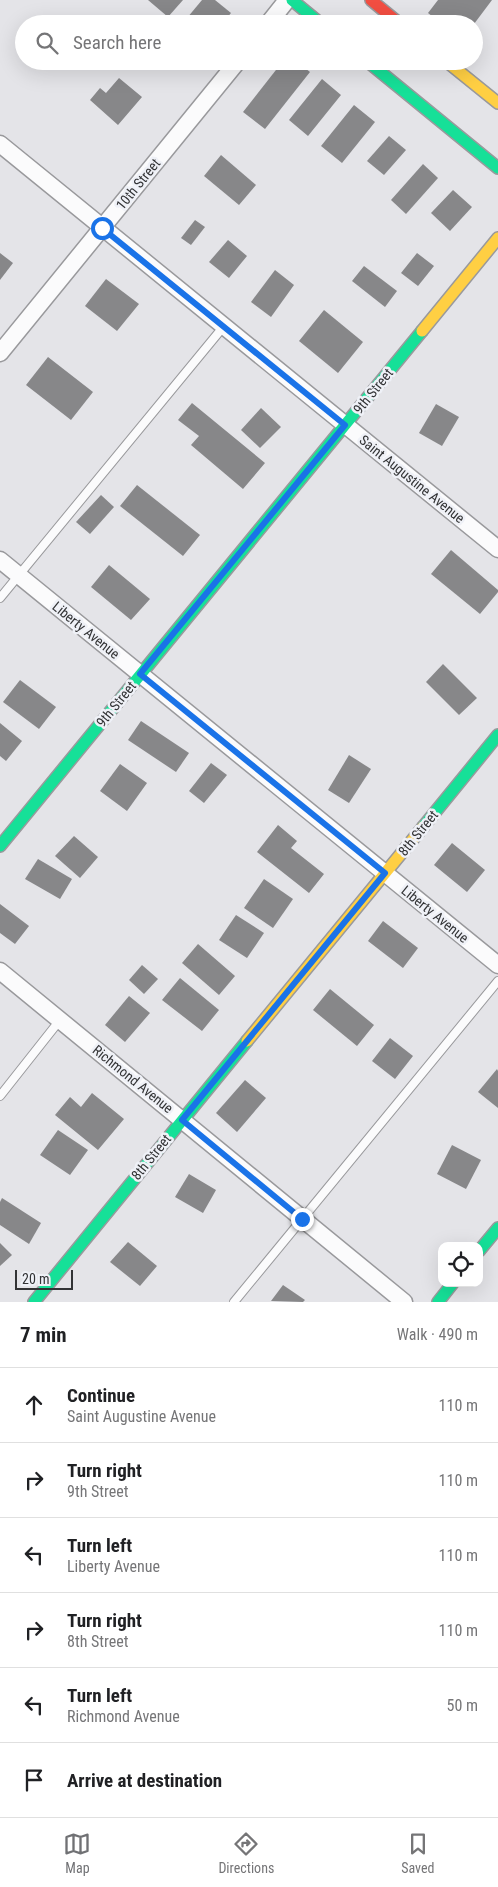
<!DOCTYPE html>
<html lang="en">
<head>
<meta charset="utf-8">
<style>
	body { margin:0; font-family:"Roboto Condensed",sans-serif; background:#f2f2f2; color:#202124 }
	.controls { position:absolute; right:15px; bottom:15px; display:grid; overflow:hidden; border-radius:10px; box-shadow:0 5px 20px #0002 }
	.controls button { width:45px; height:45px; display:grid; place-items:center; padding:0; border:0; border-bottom:1px solid #e0e0e0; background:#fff; color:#202124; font:25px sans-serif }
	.scale { position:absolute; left:15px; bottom:12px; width:58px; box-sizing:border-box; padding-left:5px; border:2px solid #323335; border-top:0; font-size:14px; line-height:18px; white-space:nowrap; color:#323335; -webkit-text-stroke:4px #eff1f7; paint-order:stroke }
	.stop { position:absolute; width:15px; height:15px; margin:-11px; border:4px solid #1a73e8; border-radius:50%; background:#fff }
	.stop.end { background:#1a73e8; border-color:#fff; box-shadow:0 1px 5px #0008 }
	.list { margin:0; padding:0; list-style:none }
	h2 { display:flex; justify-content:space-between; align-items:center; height:65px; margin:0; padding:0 20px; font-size:21px }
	h2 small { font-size:16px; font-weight:400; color:#757577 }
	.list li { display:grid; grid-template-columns:32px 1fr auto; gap:15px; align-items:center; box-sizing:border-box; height:75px; padding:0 20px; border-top:1px solid #e0e0e0 }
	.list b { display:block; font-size:19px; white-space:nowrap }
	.list p { margin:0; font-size:16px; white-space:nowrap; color:#757577 }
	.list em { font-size:16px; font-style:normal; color:#757577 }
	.icon { flex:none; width:28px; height:28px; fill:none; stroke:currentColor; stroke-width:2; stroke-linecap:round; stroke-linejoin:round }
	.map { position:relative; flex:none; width:498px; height:1302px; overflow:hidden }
	.search { position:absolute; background:#fff; box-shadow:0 5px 20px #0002; left:15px; right:15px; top:15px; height:55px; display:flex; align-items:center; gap:12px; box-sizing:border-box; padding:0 18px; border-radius:28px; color:#757577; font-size:19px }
	.sheet { height:515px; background:#fff }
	nav { display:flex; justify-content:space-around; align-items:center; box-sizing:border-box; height:70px; border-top:1px solid #e0e0e0; background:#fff; font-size:14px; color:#757577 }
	nav a { display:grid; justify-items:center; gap:2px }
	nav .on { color:#707174 }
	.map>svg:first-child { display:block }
	.building { fill:#878789 }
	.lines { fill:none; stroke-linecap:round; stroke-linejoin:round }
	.lane-casing { stroke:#99999c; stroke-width:10 }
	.street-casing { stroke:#99999c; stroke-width:19 }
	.fast-casing { stroke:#99999c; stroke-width:14 }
	.slow-casing { stroke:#99999c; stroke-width:14 }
	.jam-casing { stroke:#99999c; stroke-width:14 }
	.lane { stroke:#fbfbfc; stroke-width:8 }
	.street { stroke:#fbfbfc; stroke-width:16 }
	.fast { stroke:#16e098; stroke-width:11 }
	.slow { stroke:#ffcf43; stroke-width:11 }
	.jam { stroke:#f24e42; stroke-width:11 }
	.route { stroke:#1a73e8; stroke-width:6 }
	.labels { text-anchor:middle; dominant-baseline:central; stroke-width:5; stroke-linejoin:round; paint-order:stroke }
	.street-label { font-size:14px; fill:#323335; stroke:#eff1f7 }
</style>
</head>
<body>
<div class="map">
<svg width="498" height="1302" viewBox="0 0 498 1302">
	<rect width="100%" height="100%" fill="#e4e4e8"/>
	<!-- building -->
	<g class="building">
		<path d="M148,0H183L168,17Z"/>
		<path d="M202,0H215L231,13L222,24H182Z"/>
		<path d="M438,0H492L474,24H442L428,13Z"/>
		<path d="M283,61H296L310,72L265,129L243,112Z"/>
		<path d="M119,78L142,97L118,125L90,100L100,88L106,93Z"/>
		<path d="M322,79L341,95L308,136L289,120Z"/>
		<path d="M354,105L375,122L342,163L321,146Z"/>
		<path d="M389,136L406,150L384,175L367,161Z"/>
		<path d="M221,155L256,185L239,205L204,176Z"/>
		<path d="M423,164L438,178L406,214L391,200Z"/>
		<path d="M453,190L472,207L450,231L431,213Z"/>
		<path d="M195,220L205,227L191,245L181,238Z"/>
		<path d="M228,240L247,256L229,278L209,262Z"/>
		<path d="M0,253L13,263L0,280Z"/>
		<path d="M417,253L434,266L418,286L401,273Z"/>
		<path d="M364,266L397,291L385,307L352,281Z"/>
		<path d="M275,270L294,285L271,317L251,302Z"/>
		<path d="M106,279L139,304L117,331L85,306Z"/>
		<path d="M324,310L363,342L338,373L299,341Z"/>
		<path d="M48,357L93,392L71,420L26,385Z"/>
		<path d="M192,403L265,463L243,489L191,445L199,436L178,420Z"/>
		<path d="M436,404L459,417L442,446L419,433Z"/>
		<path d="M261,408L281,427L260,448L241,430Z"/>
		<path d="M137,485L200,535L183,556L120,506Z"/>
		<path d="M101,495L114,507L90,534L76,522Z"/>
		<path d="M451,550L498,590V592L480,614L431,574Z"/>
		<path d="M109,565L150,599L131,620L91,587Z"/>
		<path d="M443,664L477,698L459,715L426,682Z"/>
		<path d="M20,680L56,707L39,729L3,702Z"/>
		<path d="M141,721L189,753L176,772L128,740Z"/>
		<path d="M0,723L22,741L6,761L0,756Z"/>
		<path d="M349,755L371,769L349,803L328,790Z"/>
		<path d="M211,763L227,775L204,803L189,791Z"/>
		<path d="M120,764L147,783L127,811L100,791Z"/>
		<path d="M278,825L297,841L291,848L324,874L309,893L257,852Z"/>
		<path d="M74,836L98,857L80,878L55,856Z"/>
		<path d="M452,843L485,870L467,892L434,865Z"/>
		<path d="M38,859L72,879L60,899L25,879Z"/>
		<path d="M264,879L293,899L273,928L244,908Z"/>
		<path d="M0,904L29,926L15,944L0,933Z"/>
		<path d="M236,915L264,933L247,958L219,940Z"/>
		<path d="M383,921L418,948L403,968L368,941Z"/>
		<path d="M198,944L235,976L219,995L182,963Z"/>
		<path d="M142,965L158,979L144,994L129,980Z"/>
		<path d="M180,978L219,1010L202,1031L162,1000Z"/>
		<path d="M330,989L374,1025L357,1046L313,1010Z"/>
		<path d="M129,996L150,1013L125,1042L105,1025Z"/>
		<path d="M390,1038L413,1056L395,1079L372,1061Z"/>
		<path d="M497,1069L498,1071V1108L478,1092Z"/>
		<path d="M245,1080L266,1098L237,1132L216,1113Z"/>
		<path d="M92,1093L124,1119L98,1150L55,1115L70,1097L81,1107Z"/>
		<path d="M58,1130L88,1150L70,1175L40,1155Z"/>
		<path d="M452,1145L481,1160L466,1189L437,1174Z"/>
		<path d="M189,1174L216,1190L203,1213L175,1197Z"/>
		<path d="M2,1198L41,1223L29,1244L0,1225V1202Z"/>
		<path d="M128,1242L157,1266L140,1286L110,1262Z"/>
		<path d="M0,1243L12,1255L0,1266Z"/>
		<path d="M283,1285L305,1300L303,1302L271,1301Z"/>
	</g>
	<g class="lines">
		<defs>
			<g id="lane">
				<path d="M0,598L224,326"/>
				<path d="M0,1096L60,1020"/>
				<path d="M234,1302L498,981"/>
			</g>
			<g id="street">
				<path d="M268,24L287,0"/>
				<path d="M0,144L498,549"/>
				<path d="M0,353L238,61"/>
				<path d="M0,560L498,965"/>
				<path d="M0,971L404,1302"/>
			</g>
			<g id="fast">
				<path d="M292,0L321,24"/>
				<path d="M367,61L498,168"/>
				<path d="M423,827L498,735"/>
				<path d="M0,846L422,331"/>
				<path d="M479,1251L498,1228"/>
				<path d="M34,1302L247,1041"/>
				<path d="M438,1302L453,1283"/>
			</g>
			<g id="slow">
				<path d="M446,61L498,103"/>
				<path d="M422,331L498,238"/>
				<path d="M247,1041L423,827"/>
			</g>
			<path id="jam" d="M371,0L400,24"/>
		</defs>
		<!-- lane casing -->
		<use href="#lane" class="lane-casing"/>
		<!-- street casing -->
		<use href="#street" class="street-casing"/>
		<!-- fast casing -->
		<use href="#fast" class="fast-casing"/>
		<!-- slow casing -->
		<use href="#slow" class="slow-casing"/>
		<!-- jam casing -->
		<use href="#jam" class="jam-casing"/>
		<!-- lane -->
		<use href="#lane" class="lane"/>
		<!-- street -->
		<use href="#street" class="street"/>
		<!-- fast -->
		<use href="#fast" class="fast"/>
		<!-- slow -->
		<use href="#slow" class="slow"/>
		<!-- jam -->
		<use href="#jam" class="jam"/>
	</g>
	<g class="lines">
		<!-- route -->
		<path class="route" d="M102,228L345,425L140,674L385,873L182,1120L302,1219"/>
	</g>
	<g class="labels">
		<!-- street labels -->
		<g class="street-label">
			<text transform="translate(138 184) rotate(-51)">10th Street</text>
			<text transform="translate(373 391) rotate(-51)">9th Street</text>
			<text transform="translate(412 479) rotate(39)">Saint Augustine Avenue</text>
			<text transform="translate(86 630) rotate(39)">Liberty Avenue</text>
			<text transform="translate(116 704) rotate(-51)">9th Street</text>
			<text transform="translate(418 833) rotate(-51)">8th Street</text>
			<text transform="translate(435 914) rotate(39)">Liberty Avenue</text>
			<text transform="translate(133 1079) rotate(39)">Richmond Avenue</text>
			<text transform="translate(151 1157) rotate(-51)">8th Street</text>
		</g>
	</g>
</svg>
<div class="controls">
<button><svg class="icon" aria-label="locate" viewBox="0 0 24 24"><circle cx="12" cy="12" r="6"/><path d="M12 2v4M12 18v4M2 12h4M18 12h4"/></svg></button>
</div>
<div class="scale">20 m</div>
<div class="stop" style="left:102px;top:228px"></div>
<div class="stop end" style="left:302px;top:1219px"></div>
<div class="search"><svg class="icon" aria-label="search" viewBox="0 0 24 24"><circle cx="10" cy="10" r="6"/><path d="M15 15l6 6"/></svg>Search here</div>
</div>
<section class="sheet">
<h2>7 min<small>Walk · 490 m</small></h2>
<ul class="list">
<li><svg class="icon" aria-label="ahead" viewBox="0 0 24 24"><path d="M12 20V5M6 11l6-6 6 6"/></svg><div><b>Continue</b><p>Saint Augustine Avenue</p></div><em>110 m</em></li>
<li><svg class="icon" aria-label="right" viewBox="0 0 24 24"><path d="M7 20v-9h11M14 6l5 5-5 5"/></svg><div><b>Turn right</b><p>9th Street</p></div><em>110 m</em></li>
<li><svg class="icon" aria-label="left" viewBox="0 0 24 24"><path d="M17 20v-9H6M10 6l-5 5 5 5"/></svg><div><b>Turn left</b><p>Liberty Avenue</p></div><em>110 m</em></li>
<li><svg class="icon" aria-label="right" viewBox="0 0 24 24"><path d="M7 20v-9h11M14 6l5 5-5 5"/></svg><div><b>Turn right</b><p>8th Street</p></div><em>110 m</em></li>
<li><svg class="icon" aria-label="left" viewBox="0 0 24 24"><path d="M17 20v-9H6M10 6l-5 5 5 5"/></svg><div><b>Turn left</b><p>Richmond Avenue</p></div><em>50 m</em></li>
<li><svg class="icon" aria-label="arrive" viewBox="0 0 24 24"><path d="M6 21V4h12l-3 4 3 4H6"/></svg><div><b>Arrive at destination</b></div></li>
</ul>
</section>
<nav>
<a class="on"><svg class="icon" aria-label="map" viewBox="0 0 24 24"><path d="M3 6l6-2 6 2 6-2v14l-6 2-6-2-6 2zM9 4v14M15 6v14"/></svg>Map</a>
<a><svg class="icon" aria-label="directions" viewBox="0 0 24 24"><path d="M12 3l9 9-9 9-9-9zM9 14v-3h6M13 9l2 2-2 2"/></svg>Directions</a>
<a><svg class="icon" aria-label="saved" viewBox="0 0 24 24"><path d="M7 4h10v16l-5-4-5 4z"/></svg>Saved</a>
</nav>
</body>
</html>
